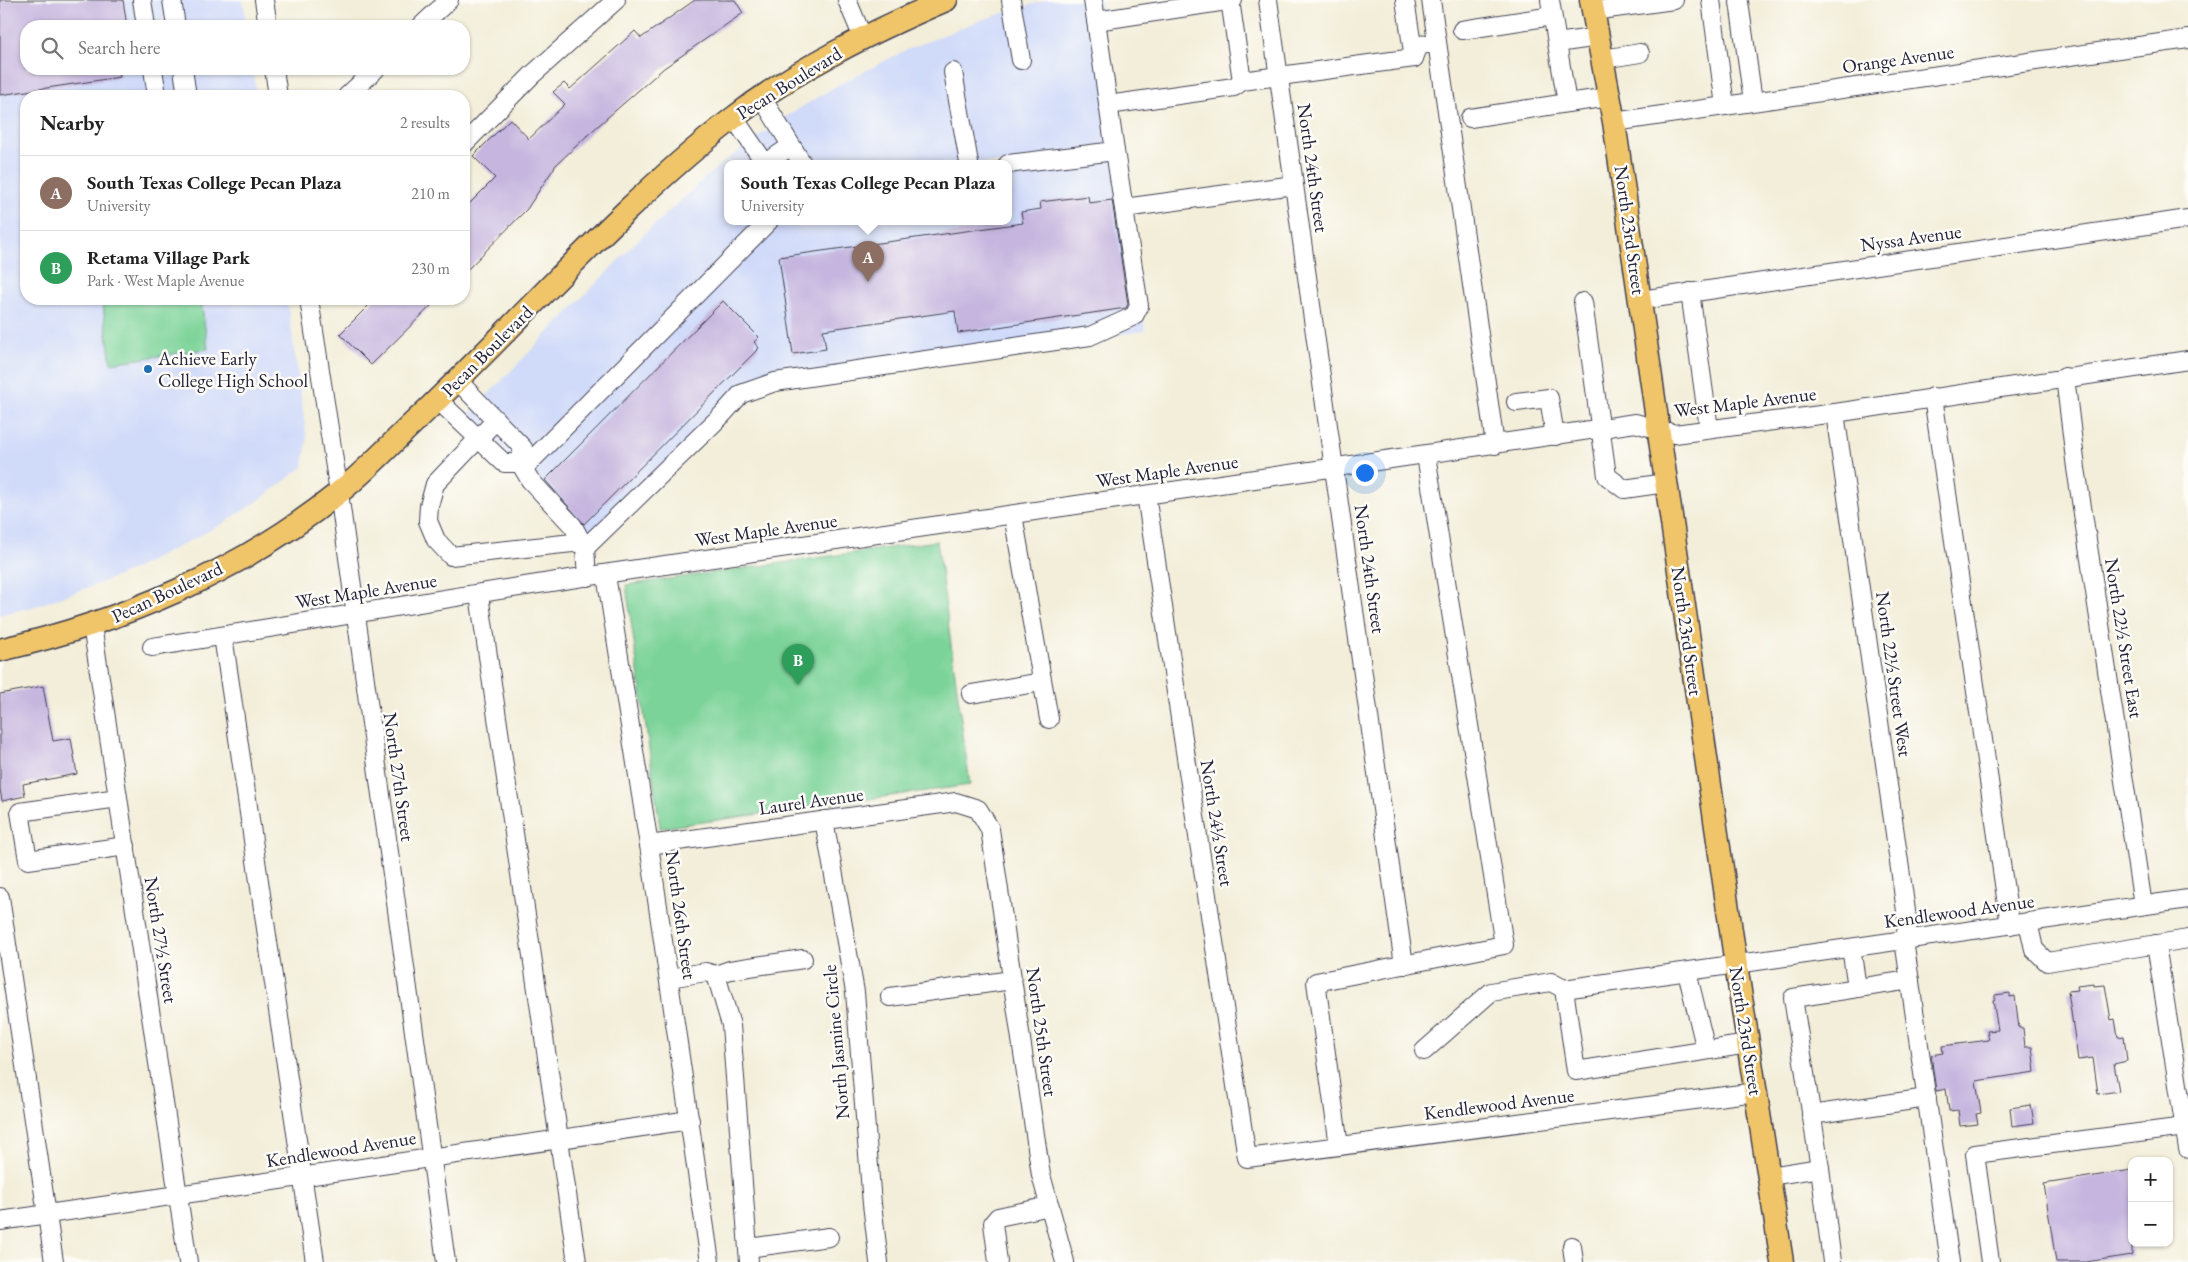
<!DOCTYPE html>
<html lang="en">
<head>
<meta charset="utf-8">
<style>
	body { margin:0; font-family:"EB Garamond",serif; background:#f2f2f2; color:#222 }
	.controls { position:absolute; right:15px; bottom:15px; display:grid; overflow:hidden; border-radius:10px; box-shadow:0 1px 4px #0004 }
	.controls button { width:45px; height:45px; display:grid; place-items:center; padding:0; border:0; border-bottom:1px solid #e0e0e0; background:#fff; color:#222; font:25px sans-serif }
	.you { position:absolute; left:1364px; top:472px; width:18px; height:18px; margin:-12px; border:4px solid #fff; border-radius:50%; background:#1a73e8; box-shadow:0 0 0 8px #1a73e833 }
	.badge { display:grid; place-items:center; width:32px; height:32px; border-radius:50%; background:#1f6fb2; color:#fff; font-size:16px; font-weight:700 }
	.pin { position:absolute; translate:-50% -41px; filter:drop-shadow(0 1px 2px #0008) }
	.pin::after { content:''; position:absolute; top:26px; width:18px; height:15px; background:inherit; clip-path:polygon(0 0,100% 0,50% 100%) }
	.popup { position:absolute; left:724px; top:160px; width:288px; height:65px; box-sizing:border-box; display:grid; place-content:center; border-radius:10px; background:#fff; filter:drop-shadow(0 1px 4px #0005); font-size:16px; white-space:nowrap; color:#767676 }
	.popup b { font-size:19px; color:#222 }
	.popup::after { content:''; position:absolute; left:50%; top:100%; margin-left:-10px; border:10px solid transparent; border-top-color:#fff }
	.list { margin:0; padding:0; list-style:none }
	h2 { display:flex; justify-content:space-between; align-items:center; height:65px; margin:0; padding:0 20px; font-size:21px }
	h2 small { font-size:16px; font-weight:400; color:#767676 }
	.list li { display:grid; grid-template-columns:32px 1fr auto; gap:15px; align-items:center; box-sizing:border-box; height:75px; padding:0 20px; border-top:1px solid #e0e0e0 }
	.list b { display:block; font-size:19px; white-space:nowrap }
	.list p { margin:0; font-size:16px; white-space:nowrap; color:#767676 }
	.list em { font-size:16px; font-style:normal; color:#767676 }
	.icon { flex:none; width:28px; height:28px; fill:none; stroke:currentColor; stroke-width:2; stroke-linecap:round; stroke-linejoin:round }
	.map { position:relative; flex:none; width:2188px; height:1262px; overflow:hidden }
	.search { position:absolute; background:#fff; box-shadow:0 1px 4px #0004; left:20px; top:20px; width:450px; height:55px; display:flex; align-items:center; gap:12px; box-sizing:border-box; padding:0 18px; border-radius:20px; color:#767676; font-size:19px }
	.panel { position:absolute; background:#fff; box-shadow:0 1px 4px #0004; left:20px; top:90px; width:450px; height:215px; border-radius:20px }
	.map>svg:first-child { display:block }
	.built { fill:#d0daf9; fill-rule:evenodd }
	.green { fill:#7bd399; stroke:#4e7a6a }
	.building { fill:#c6b6df }
	.lines { fill:none; stroke-linecap:round; stroke-linejoin:round }
	.minor-casing { stroke:#414153; stroke-width:20 }
	.major-casing { stroke:#414153; stroke-width:25 }
	.minor { stroke:#fff; stroke-width:18 }
	.major { stroke:#f0c469; stroke-width:22 }
	.poi-dot { fill:#1f6fb2; stroke:#fdfcf7; stroke-width:2 }
	.labels { text-anchor:middle; dominant-baseline:central; stroke-width:5; stroke-linejoin:round; paint-order:stroke }
	.street-label { font-size:19px; fill:#22223b; stroke:#fdfcf7 }
	.poi-label { font-size:19px; fill:#22223b; stroke:#fdfcf7; text-anchor:start }
</style>
</head>
<body>
<div class="map">
<svg width="2188" height="1262" viewBox="0 0 2188 1262">
	<rect width="100%" height="100%" fill="#fdfcf7"/>
	<filter id="ink" filterUnits="userSpaceOnUse"><feTurbulence type="fractalNoise" baseFrequency=".02" numOctaves="2"/><feDisplacementMap in="SourceGraphic" scale="10" xChannelSelector="R" yChannelSelector="G"/><feConvolveMatrix kernelMatrix="1 2 1 2 8 2 1 2 1" color-interpolation-filters="sRGB"/></filter>
	<filter id="wash" filterUnits="userSpaceOnUse"><feTurbulence type="fractalNoise" baseFrequency=".0096" numOctaves="4" result="noise"/><feDisplacementMap in="SourceGraphic" scale="20" xChannelSelector="R" yChannelSelector="G"/><feGaussianBlur stdDeviation="1.12" result="paint"/><feColorMatrix in="noise" values="0 0 0 0 0 0 0 0 0 0 0 0 0 0 0 0 0 1.4 0 .05"/><feComposite in="paint" operator="in"/></filter>
	<g filter="url(#wash)">
		<rect width="100%" height="100%" fill="#f3eed9"/>
		<!-- built -->
		<g class="built">
			<path d="M0,0H243L247,26H26V69H253L257,96H26V299H287L307,439L303,467L254,504L222,524L135,569L93,586L36,606L0,615Z"/>
			<path d="M1046,0H1101L1145,331L774,384L749,392L594,541L464,419L644,234L717,167L787,116L836,86L906,50L981,20ZM728,163H1008V221H728Z"/>
		</g>
		<!-- green -->
		<g class="green">
			<path d="M102,299H201L208,349L111,363Z"/>
			<path d="M937,541L970,785L660,828L626,585Z"/>
		</g>
		<g id="blocks">
			<!-- building -->
			<g class="building">
				<path d="M0,0H123L127,26H26V69H119L120,77L0,95Z"/>
				<path d="M695,0H735L743,13L664,68L591,132L556,165L527,209L464,273V209L495,178L473,156L510,119L529,139L565,104L553,92L564,83L570,89L635,31L641,38Z"/>
				<path d="M1088,196L1089,203L1112,200L1128,304L1126,308L958,333L955,311L823,330L826,349L793,354L779,257L1023,223L1021,212L1041,209L1040,202Z"/>
				<path d="M375,299H438L371,365L340,334Z"/>
				<path d="M723,301L759,337L754,342L759,348L584,524L545,480Z"/>
				<path d="M43,686L53,741L71,738L77,774L23,784L25,796L2,801L0,789V694Z"/>
				<path d="M2094,984V986L2105,985L2111,1020L2115,1019L2118,1037L2124,1036L2127,1061L2114,1064L2119,1091L2098,1094L2093,1058L2078,1060L2068,991L2078,990L2077,986Z"/>
				<path d="M2010,993V997L2015,996L2019,1028H2023L2025,1047H2032L2035,1072L1976,1081L1981,1113L1976,1114L1978,1124L1960,1126L1958,1110L1949,1111L1946,1089L1936,1091L1931,1055L1943,1053L1942,1046L1989,1040L1987,1031L1998,1030L1993,1000L1995,999V995Z"/>
				<path d="M2031,1105L2034,1123L2012,1126L2010,1108Z"/>
				<path d="M2132,1170V1255L2086,1262H2056L2044,1184Z"/>
			</g>
		</g>
	</g>
	<g filter="url(#ink)">
		<use href="#blocks" fill-opacity="0" stroke="#414153" stroke-width="1"/>
		<g class="lines">
			<defs>
				<g id="minor">
					<path d="M142,0L146,26"/>
					<path d="M172,0L176,26"/>
					<path d="M264,0L268,26"/>
					<path d="M847,0L863,38"/>
					<path d="M1011,0L1021,60"/>
					<path d="M1230,0L1242,81"/>
					<path d="M1268,0L1404,965"/>
					<path d="M1405,0L1414,58"/>
					<path d="M1431,0L1495,445"/>
					<path d="M1550,0L1557,43"/>
					<path d="M1711,0L1725,106"/>
					<path d="M1739,2L1753,101"/>
					<path d="M1593,11L1674,0"/>
					<path d="M1096,21L1233,0"/>
					<path d="M421,26L449,0"/>
					<path d="M1462,30L1552,16"/>
					<path d="M1599,37L1557,43L1567,103L1610,97"/>
					<path d="M1603,59L1640,53"/>
					<path d="M153,69L157,96"/>
					<path d="M183,69L187,96"/>
					<path d="M274,69L278,96"/>
					<path d="M953,72L969,163"/>
					<path d="M347,96L376,69"/>
					<path d="M762,98L802,163"/>
					<path d="M1108,105L1234,87L1242,81L1414,58L1419,45L1437,43"/>
					<path d="M734,118L765,163"/>
					<path d="M1470,118L1567,103"/>
					<path d="M1614,122L2188,39"/>
					<path d="M464,144L532,75L616,0"/>
					<path d="M766,163L791,146"/>
					<path d="M1008,164L1115,151L1093,0"/>
					<path d="M1124,208L1294,185"/>
					<path d="M1690,292L1709,429"/>
					<path d="M309,299L339,493L446,1262"/>
					<path d="M1641,300L2188,219"/>
					<path d="M1583,302L1607,476L1624,489L1666,483"/>
					<path d="M2065,377L2076,468L2143,905"/>
					<path d="M458,381L523,448L520,463"/>
					<path d="M1933,397L2010,925"/>
					<path d="M438,400L504,463H520L530,480L573,526L585,548L587,577"/>
					<path d="M1516,402L1549,398L1555,436"/>
					<path d="M1835,413L1908,925L1904,940L1950,1262"/>
					<path d="M496,420L435,484L429,506L428,521L436,540L451,556L582,542"/>
					<path d="M524,468L769,221"/>
					<path d="M1146,495L1247,1158L1756,1092"/>
					<path d="M1013,515L1049,719"/>
					<path d="M585,548L722,415L741,394L775,382L1090,336L1134,316L1139,306L1115,151"/>
					<path d="M606,575L649,845L710,1262"/>
					<path d="M479,595L577,1262"/>
					<path d="M92,625L188,1262"/>
					<path d="M223,636L315,1262"/>
					<path d="M152,647C296,624 439,599 583,577C934,524 1285,477 1635,423L1675,434L1835,413L2188,360"/>
					<path d="M971,694L1042,682"/>
					<path d="M118,798L20,812L28,860L126,846"/>
					<path d="M824,820L855,992L872,1204L879,1262"/>
					<path d="M649,845L956,802L978,809L990,829L1041,1175L1065,1262"/>
					<path d="M0,897L54,1262"/>
					<path d="M2028,922L2034,949L2047,962L2188,939"/>
					<path d="M2156,944L2188,1149"/>
					<path d="M1851,948L1857,987"/>
					<path d="M1687,972L1706,1050"/>
					<path d="M716,975L730,970L803,959"/>
					<path d="M669,978L706,972L716,975L731,1025L749,1262"/>
					<path d="M890,997L1012,980"/>
					<path d="M1748,1044L1576,1071L1564,989L2188,899"/>
					<path d="M1424,1051L1491,992L1551,982L1564,989"/>
					<path d="M1811,1115L1927,1098"/>
					<path d="M1339,1146L1316,982L1504,945L1426,455"/>
					<path d="M1769,1176L1820,1168"/>
					<path d="M0,1221L690,1120"/>
					<path d="M1572,1246L1574,1262"/>
					<path d="M748,1248L829,1237"/>
					<path d="M998,1262L993,1223L998,1217L1050,1206"/>
					<path d="M1832,1262L1820,1168L1793,998L1910,980"/>
					<path d="M1990,1262L1975,1154L2185,1127"/>
				</g>
				<g id="major">
					<path d="M1591,0L1614,122L1736,965L1782,1262"/>
					<path d="M0,650C120,622 240,572 337,494C363,474 386,449 410,426C518,325 615,210 732,119C796,69 871,32 946,0"/>
				</g>
			</defs>
			<!-- minor casing -->
			<use href="#minor" class="minor-casing"/>
			<!-- major casing -->
			<use href="#major" class="major-casing"/>
			<!-- minor -->
			<use href="#minor" class="minor"/>
			<!-- major -->
			<use href="#major" class="major"/>
		</g>
	</g>
	<!-- markers -->
	<circle class="poi-dot" cx="148" cy="369" r="5"/>
	<g class="labels">
		<!-- street labels -->
		<g class="street-label">
			<text transform="translate(1898 59) rotate(-8)">Orange Avenue</text>
			<text transform="translate(789 83) rotate(-32)">Pecan Boulevard</text>
			<text transform="translate(1313 168) rotate(82)">North 24th Street</text>
			<text transform="translate(1630 230) rotate(82)">North 23rd Street</text>
			<text transform="translate(1911 238) rotate(-8)">Nyssa Avenue</text>
			<text transform="translate(487 351) rotate(-45)">Pecan Boulevard</text>
			<text transform="translate(1745 402) rotate(-7)">West Maple Avenue</text>
			<text transform="translate(1167 471) rotate(-8)">West Maple Avenue</text>
			<text transform="translate(766 530) rotate(-8)">West Maple Avenue</text>
			<text transform="translate(1370 569) rotate(82)">North 24th Street</text>
			<text transform="translate(366 591) rotate(-9)">West Maple Avenue</text>
			<text transform="translate(167 592) rotate(-25)">Pecan Boulevard</text>
			<text transform="translate(1687 631) rotate(82)">North 23rd Street</text>
			<text transform="translate(2124 638) rotate(81)">North 22½ Street East</text>
			<text transform="translate(1894 674) rotate(82)">North 22½ Street West</text>
			<text transform="translate(399 777) rotate(82)">North 27th Street</text>
			<text transform="translate(811 801) rotate(-8)">Laurel Avenue</text>
			<text transform="translate(1217 823) rotate(81)">North 24½ Street</text>
			<text transform="translate(1959 911) rotate(-8)">Kendlewood Avenue</text>
			<text transform="translate(681 915) rotate(82)">North 26th Street</text>
			<text transform="translate(161 940) rotate(81)">North 27½ Street</text>
			<text transform="translate(1746 1031) rotate(81)">North 23rd Street</text>
			<text transform="translate(1042 1032) rotate(82)">North 25th Street</text>
			<text transform="translate(836 1042) rotate(-95)">North Jasmine Circle</text>
			<text transform="translate(1499 1104) rotate(-7)">Kendlewood Avenue</text>
			<text transform="translate(341 1149) rotate(-9)">Kendlewood Avenue</text>
		</g>
		<!-- poi labels -->
		<g class="poi-label">
			<text x="158" y="358">Achieve Early<tspan x="158" dy="22">College High School</tspan></text>
		</g>
	</g>
</svg>
<div class="controls">
<button>+</button>
<button>−</button>
</div>
<div class="you"></div>
<div class="pin badge" style="left:868px;top:282px;background:#8d6e63">A</div>
<div class="popup"><b>South Texas College Pecan Plaza</b>University</div>
<div class="pin badge" style="left:798px;top:685px;background:#2e9e5b">B</div>
<div class="search"><svg class="icon" aria-label="search" viewBox="0 0 24 24"><circle cx="10" cy="10" r="6"/><path d="M15 15l6 6"/></svg>Search here</div>
<section class="panel">
<h2>Nearby<small>2 results</small></h2>
<ul class="list">
<li><span class="badge" style="background:#8d6e63">A</span><div><b>South Texas College Pecan Plaza</b><p>University</p></div><em>210 m</em></li>
<li><span class="badge" style="background:#2e9e5b">B</span><div><b>Retama Village Park</b><p>Park · West Maple Avenue</p></div><em>230 m</em></li>
</ul>
</section>
</div>
</body>
</html>
